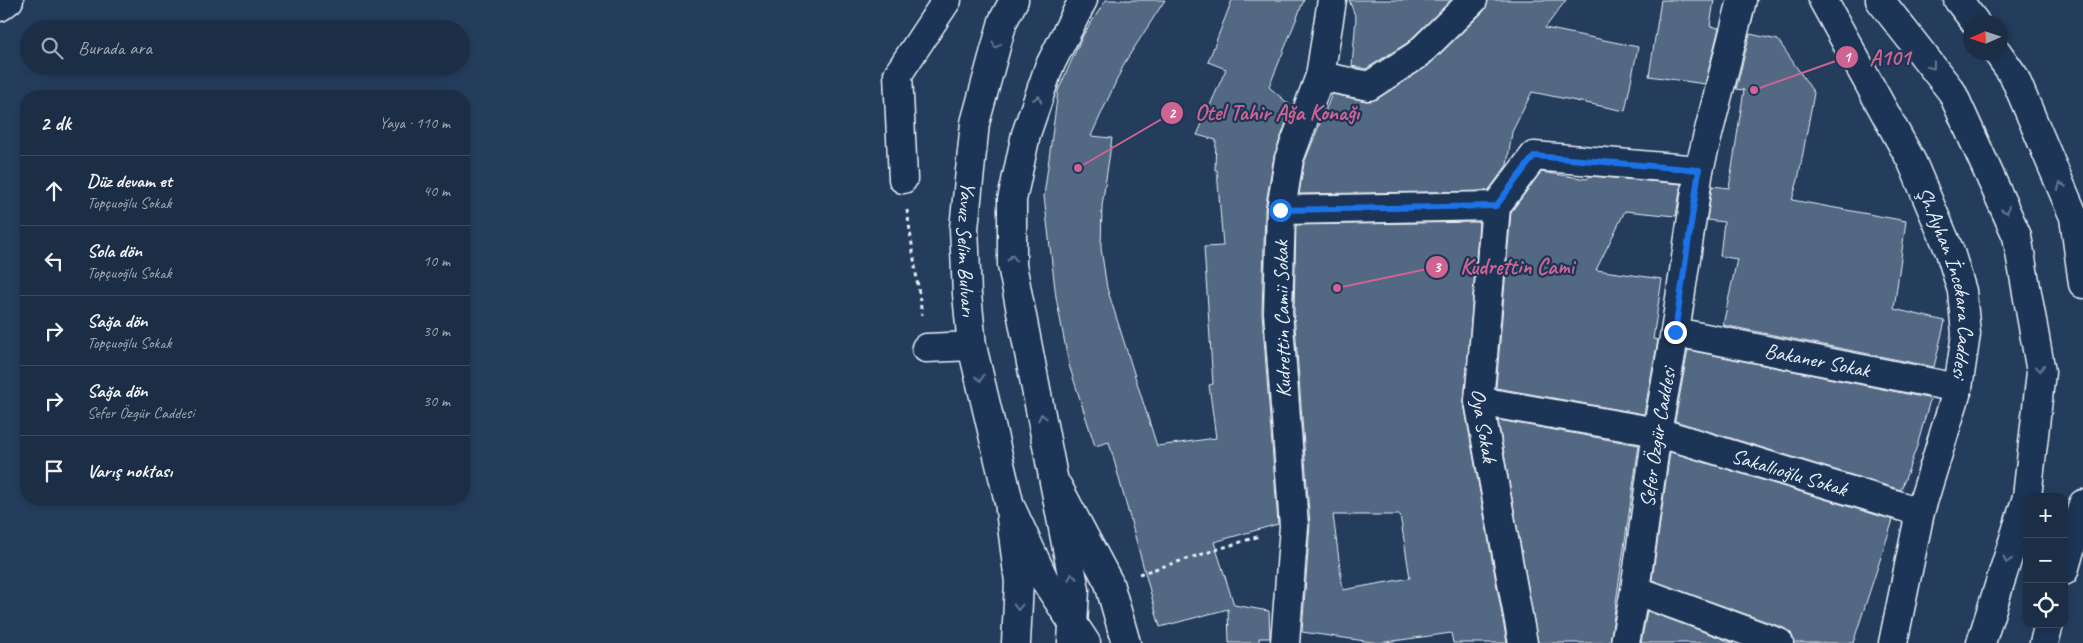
<!DOCTYPE html>
<html lang="tr">
<head>
<meta charset="utf-8">
<style>
	body { margin:0; font-family:Caveat,sans-serif; background:#293a51; color:#f1f3f6 }
	.controls { position:absolute; right:15px; bottom:15px; display:grid; overflow:hidden; border-radius:10px; box-shadow:0 2px 8px #0003 }
	.controls button { width:45px; height:45px; display:grid; place-items:center; padding:0; border:0; border-bottom:1px solid #3a4a5f; background:#1c2e46; color:#f1f3f6; font:25px sans-serif }
	.compass { position:absolute; left:1963px; top:15px; width:45px; height:45px; border-radius:50%; background:#1c2e46; box-shadow:0 2px 8px #0003; rotate:267deg }
	.stop { position:absolute; width:15px; height:15px; margin:-11px; border:4px solid #1a73e8; border-radius:50%; background:#fff }
	.stop.end { background:#1a73e8; border-color:#fff; box-shadow:0 1px 5px #0008 }
	.list { margin:0; padding:0; list-style:none }
	h2 { display:flex; justify-content:space-between; align-items:center; height:65px; margin:0; padding:0 20px; font-size:21px }
	h2 small { font-size:16px; font-weight:400; color:#a0a8b3 }
	.list li { display:grid; grid-template-columns:32px 1fr auto; gap:15px; align-items:center; box-sizing:border-box; height:70px; padding:0 20px; border-top:1px solid #3a4a5f }
	.list b { display:block; font-size:19px; white-space:nowrap }
	.list p { margin:0; font-size:16px; white-space:nowrap; color:#a0a8b3 }
	.list em { font-size:16px; font-style:normal; color:#a0a8b3 }
	.icon { flex:none; width:28px; height:28px; fill:none; stroke:currentColor; stroke-width:2; stroke-linecap:round; stroke-linejoin:round }
	.map { position:relative; flex:none; width:2083px; height:643px; overflow:hidden }
	.search { position:absolute; background:#1c2e46; box-shadow:0 2px 8px #0003; left:20px; top:20px; width:450px; height:55px; display:flex; align-items:center; gap:12px; box-sizing:border-box; padding:0 18px; border-radius:28px; color:#a0a8b3; font-size:19px }
	.panel { position:absolute; background:#1c2e46; box-shadow:0 2px 8px #0003; left:20px; top:90px; width:450px; height:415px; border-radius:20px }
	.map>svg:first-child { display:block }
	.building { fill:#536782; stroke:#e8f1f8; fill-rule:evenodd }
	.lines { fill:none; stroke-linecap:round; stroke-linejoin:round }
	.pedestrian-casing { stroke:#e8f1f8; stroke-width:31 }
	.minor-casing { stroke:#e8f1f8; stroke-width:31 }
	.tertiary-casing { stroke:#e8f1f8; stroke-width:31 }
	.secondary-casing { stroke:#e8f1f8; stroke-width:31 }
	.path { stroke:#e8f1f8; stroke-width:3; stroke-dasharray:4 4; stroke-linecap:butt }
	.pedestrian { stroke:#1d3557; stroke-width:28 }
	.minor { stroke:#1d3557; stroke-width:28 }
	.tertiary { stroke:#1d3557; stroke-width:28 }
	.secondary { stroke:#1d3557; stroke-width:28 }
	.oneway { stroke:#64778f }
	.route { stroke:#1a73e8; stroke-width:6 }
	.labels { text-anchor:middle; dominant-baseline:central; stroke-width:4.5; stroke-linejoin:round; paint-order:stroke }
	.street-label { font-size:21px; fill:#e8f1f8; stroke:#1d3557 }
	.leader { fill:none; stroke:#cf6492; stroke-width:2 }
	.callout-dot { fill:#cf6492; stroke:#1d3557; stroke-width:2 }
	.mark-label { font-size:15px; text-anchor:middle; font-weight:bold; fill:#fff }
	.callout-label { font-size:22px; text-anchor:middle; font-weight:bold; fill:#cf6492; stroke:#1d3557; stroke-width:4.5; stroke-linejoin:round; paint-order:stroke }
</style>
</head>
<body>
<div class="map">
<svg width="2083" height="643" viewBox="0 0 2083 643">
	<rect width="100%" height="100%" fill="#253d5d"/>
	<filter id="ink" filterUnits="userSpaceOnUse"><feTurbulence type="fractalNoise" baseFrequency=".02" numOctaves="2"/><feDisplacementMap in="SourceGraphic" scale="10" xChannelSelector="R" yChannelSelector="G"/><feConvolveMatrix kernelMatrix="1 2 1 2 8 2 1 2 1" color-interpolation-filters="sRGB"/></filter>
	<g filter="url(#ink)">
		<!-- building -->
		<g class="building">
			<path d="M1106,0H1165L1125,62L1091,136L1112,138L1102,206L1101,248L1107,288L1157,446L1216,438L1209,385L1213,384L1204,247L1223,246L1217,170H1215L1216,140L1197,135L1226,69L1208,62L1232,0H1304L1269,87L1292,107L1274,156L1265,209L1262,313L1278,524L1214,542L1234,605L1269,611L1270,638H1259V643H1229L1228,609L1160,627L1109,442L1095,446L1069,365L1056,297L1044,196L1058,91L1083,35Z"/>
			<path d="M1349,0H1451L1407,43L1366,69L1352,66L1356,18Z"/>
			<path d="M1488,0H1566L1545,28L1638,47L1625,111L1532,92L1512,132L1507,165L1488,191L1299,194L1304,163L1332,94L1366,101L1377,99L1428,66L1484,11Z"/>
			<path d="M1661,0H1714L1710,26L1719,28L1705,84L1649,76Z"/>
			<path d="M1750,34L1778,40L1814,93L1798,180L1792,200L1906,221L1894,309L1945,321L1934,367L1723,325L1737,259L1720,256L1724,222L1707,220L1712,186L1729,188L1744,90L1736,89Z"/>
			<path d="M1541,172L1587,179L1590,176L1681,184L1676,216L1625,211L1596,270L1662,279L1653,339L1658,340L1644,414L1496,388L1511,212Z"/>
			<path d="M1479,222L1464,404L1507,643H1453L1451,633L1379,643L1302,632L1310,525L1294,312L1296,225ZM1333,515H1400L1410,578L1343,590Z"/>
			<path d="M1688,350L1927,398L1930,400L1917,446L1901,490L1675,421Z"/>
			<path d="M1498,420L1639,445L1610,643H1538Z"/>
			<path d="M1670,452L1893,520L1853,643H1794L1791,633L1784,628L1652,580Z"/>
			<path d="M1647,611L1734,643H1641Z"/>
		</g>
		<g class="lines">
			<defs>
				<g id="pedestrian">
					<path d="M903,179L898,74L947,0"/>
					<path d="M926,348L972,346"/>
				</g>
				<g id="minor">
					<path id="s1" d="M1823,0L1912,162L1950,252L1962,291L1966,334L1958,388L1920,512L1893,643"/>
					<path d="M1320,76L1369,86L1417,55L1473,0"/>
					<path id="s2" d="M1496,206L1479,401L1523,643"/>
					<path d="M1281,210L1496,206L1534,156L1699,170"/>
					<path id="s3" d="M1675,332L1958,388"/>
					<path id="s4" d="M1479,401L1657,432L1920,512"/>
					<path d="M1635,590L1779,643"/>
					<path d="M1285,643L1294,526L1278,312L1281,210L1289,159L1320,76L1332,0"/>
				</g>
				<g id="tertiary">
					<path d="M1880,0L1952,92L2017,236L2041,372L2027,497"/>
					<path d="M1958,0L1975,22"/>
					<path d="M0,7L9,0"/>
					<path d="M1997,52L2014,76L2074,217L2083,284"/>
					<path d="M1058,487L1109,583L1126,643"/>
					<path d="M1012,510L1044,579L1086,643"/>
					<path d="M2064,571L2083,504"/>
					<path id="s5" d="M1625,643L1635,590L1657,432L1675,332L1699,170L1742,0"/>
					<path d="M1981,643L2027,497"/>
					<path d="M2044,643L2049,624"/>
				</g>
				<g id="secondary">
					<path id="s6" d="M1014,0L1003,21L975,123L964,228L967,294L972,346L1009,502L1019,582L1016,643"/>
					<path d="M1072,643L1075,590L1012,265V200L1026,134L1049,67L1083,0"/>
				</g>
			</defs>
			<!-- pedestrian casing -->
			<use href="#pedestrian" class="pedestrian-casing"/>
			<!-- minor casing -->
			<use href="#minor" class="minor-casing"/>
			<!-- tertiary casing -->
			<use href="#tertiary" class="tertiary-casing"/>
			<!-- secondary casing -->
			<use href="#secondary" class="secondary-casing"/>
			<!-- path -->
			<g class="path">
				<path d="M907,210L922,315"/>
				<path d="M1139,574L1260,536"/>
			</g>
			<!-- pedestrian -->
			<use href="#pedestrian" class="pedestrian"/>
			<!-- minor -->
			<use href="#minor" class="minor"/>
			<!-- tertiary -->
			<use href="#tertiary" class="tertiary"/>
			<!-- secondary -->
			<use href="#secondary" class="secondary"/>
		</g>
		<!-- one-way arrows -->
		<defs><path id="oneway-chevron" d="M-2-3.5L2.5 0L-2 3.5" fill="none" stroke-width="1.6" stroke-linecap="round" stroke-linejoin="round" transform="scale(1.25)"/></defs>
		<g class="oneway">
			<use href="#oneway-chevron" transform="translate(996 45) rotate(105)"/>
			<use href="#oneway-chevron" transform="translate(1932 66) rotate(52)"/>
			<use href="#oneway-chevron" transform="translate(1038 99) rotate(-71)"/>
			<use href="#oneway-chevron" transform="translate(2061 186) rotate(-113)"/>
			<use href="#oneway-chevron" transform="translate(2006 210) rotate(66)"/>
			<use href="#oneway-chevron" transform="translate(1012 258) rotate(-91)"/>
			<use href="#oneway-chevron" transform="translate(2040 368) rotate(84)"/>
			<use href="#oneway-chevron" transform="translate(980 378) rotate(77)"/>
			<use href="#oneway-chevron" transform="translate(1042 417) rotate(-102)"/>
			<use href="#oneway-chevron" transform="translate(2007 560) rotate(107)"/>
			<use href="#oneway-chevron" transform="translate(1072 577) rotate(-100)"/>
			<use href="#oneway-chevron" transform="translate(1018 607) rotate(92)"/>
		</g>
	</g>
	<g class="lines" filter="url(#ink)">
		<!-- route -->
		<path class="route" d="M1280,210L1496,206L1534,156L1699,170L1675,332"/>
	</g>
	<g class="labels">
		<!-- street labels -->
		<g class="street-label">
			<text stroke="none"><textPath href="#s6" startOffset="256">Yavuz Selim Bulvarı</textPath></text>
			<text stroke="none"><textPath href="#s1" startOffset="312">Şh.Ayhan İncekara Caddesi</textPath></text>
			<text transform="translate(1282 319) rotate(-91)">Kudrettin Camii Sokak</text>
			<text stroke="none"><textPath href="#s3" startOffset="145">Bakaner Sokak</textPath></text>
			<text stroke="none"><textPath href="#s2" startOffset="221">Oya Sokak</textPath></text>
			<text stroke="none"><textPath href="#s5" startOffset="208">Sefer Özgür Caddesi</textPath></text>
			<text stroke="none"><textPath href="#s4" startOffset="319">Sakallıoğlu Sokak</textPath></text>
		</g>
	</g>
	<!-- callouts -->
	<path class="leader" d="M1754 90L1847 57M1078 168L1172 113M1337 288L1437 267"/>
	<g class="callout-dot">
		<circle cx="1754" cy="90" r="5"/>
		<circle cx="1078" cy="168" r="5"/>
		<circle cx="1337" cy="288" r="5"/>
		<circle cx="1847" cy="57" r="12"/>
		<circle cx="1172" cy="113" r="12"/>
		<circle cx="1437" cy="267" r="12"/>
	</g>
	<g class="mark-label">
		<text x="1847" y="62">1</text>
		<text x="1172" y="118">2</text>
		<text x="1437" y="272">3</text>
	</g>
	<g class="callout-label">
		<text x="1890" y="65">A101</text>
		<text x="1277" y="120">Otel Tahir Ağa Konağı</text>
		<text x="1517" y="274">Kudrettin Cami</text>
	</g>
</svg>
<div class="controls">
<button>+</button>
<button>−</button>
<button><svg class="icon" aria-label="locate" viewBox="0 0 24 24"><circle cx="12" cy="12" r="6"/><path d="M12 2v4M12 18v4M2 12h4M18 12h4"/></svg></button>
</div>
<svg class="compass" viewBox="-18 -18 36 36"><path d="M0-13l5 13h-10z" fill="#e53935"/><path d="M0 13l5-13h-10z" fill="#a0a8b3"/></svg>
<div class="stop" style="left:1280px;top:210px"></div>
<div class="stop end" style="left:1675px;top:332px"></div>
<div class="search"><svg class="icon" aria-label="search" viewBox="0 0 24 24"><circle cx="10" cy="10" r="6"/><path d="M15 15l6 6"/></svg>Burada ara</div>
<section class="panel">
<h2>2 dk<small>Yaya · 110 m</small></h2>
<ul class="list">
<li><svg class="icon" aria-label="ahead" viewBox="0 0 24 24"><path d="M12 20V5M6 11l6-6 6 6"/></svg><div><b>Düz devam et</b><p>Topçuoğlu Sokak</p></div><em>40 m</em></li>
<li><svg class="icon" aria-label="left" viewBox="0 0 24 24"><path d="M17 20v-9H6M10 6l-5 5 5 5"/></svg><div><b>Sola dön</b><p>Topçuoğlu Sokak</p></div><em>10 m</em></li>
<li><svg class="icon" aria-label="right" viewBox="0 0 24 24"><path d="M7 20v-9h11M14 6l5 5-5 5"/></svg><div><b>Sağa dön</b><p>Topçuoğlu Sokak</p></div><em>30 m</em></li>
<li><svg class="icon" aria-label="right" viewBox="0 0 24 24"><path d="M7 20v-9h11M14 6l5 5-5 5"/></svg><div><b>Sağa dön</b><p>Sefer Özgür Caddesi</p></div><em>30 m</em></li>
<li><svg class="icon" aria-label="arrive" viewBox="0 0 24 24"><path d="M6 21V4h12l-3 4 3 4H6"/></svg><div><b>Varış noktası</b></div></li>
</ul>
</section>
</div>
</body>
</html>
